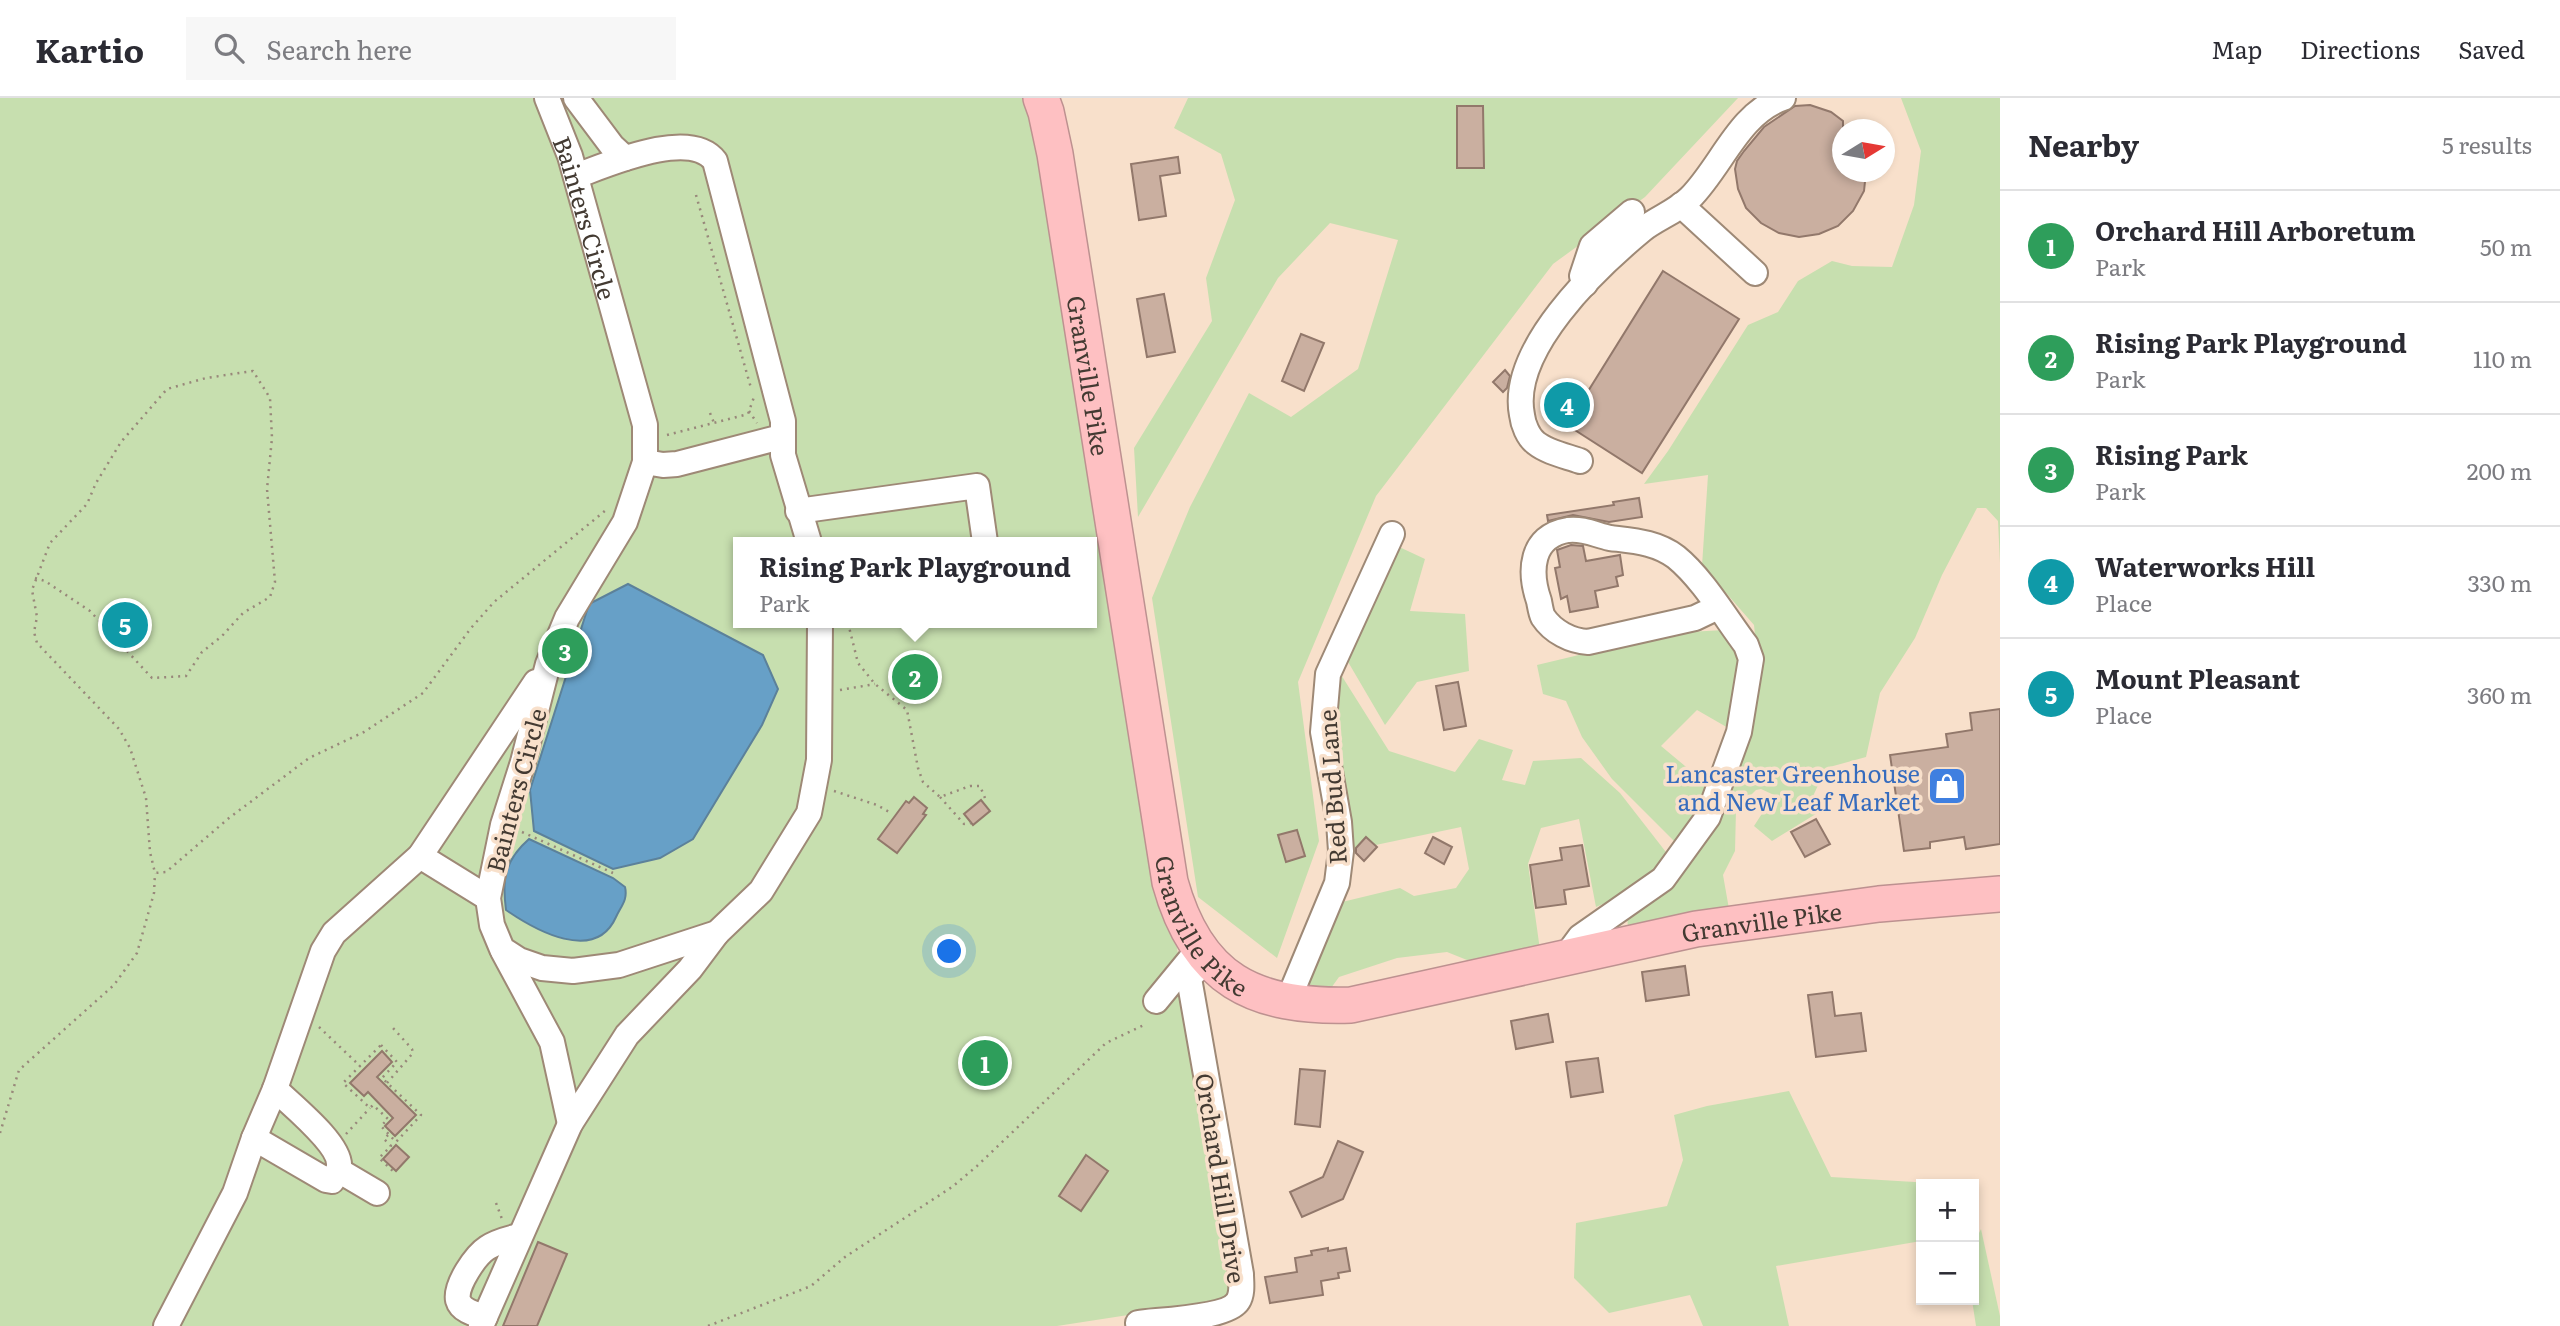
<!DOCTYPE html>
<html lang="en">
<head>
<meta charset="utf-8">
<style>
	body { margin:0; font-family:Literata,serif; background:#f7f7f7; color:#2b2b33 }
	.controls { position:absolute; right:21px; bottom:21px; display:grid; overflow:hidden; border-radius:0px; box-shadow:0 4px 10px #0003 }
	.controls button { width:63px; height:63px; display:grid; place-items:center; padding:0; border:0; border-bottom:2px solid #e1e1e2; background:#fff; color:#2b2b33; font:35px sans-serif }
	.compass { position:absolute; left:1832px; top:21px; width:63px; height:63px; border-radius:50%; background:#fff; box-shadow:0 4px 10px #0003; rotate:79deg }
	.you { position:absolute; left:950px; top:854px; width:24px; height:24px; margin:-18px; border:5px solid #fff; border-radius:50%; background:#1a73e8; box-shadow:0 0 0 10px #1a73e833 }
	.badge { display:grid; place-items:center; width:46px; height:46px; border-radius:50%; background:#1e7be4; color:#fff; font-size:23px; font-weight:700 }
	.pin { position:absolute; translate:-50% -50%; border:4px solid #fff; box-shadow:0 2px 7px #0006 }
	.popup { position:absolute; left:733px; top:439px; width:364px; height:91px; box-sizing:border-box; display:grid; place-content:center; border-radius:0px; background:#fff; filter:drop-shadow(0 2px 5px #0005); font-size:23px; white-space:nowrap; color:#7c7c81 }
	.popup b { font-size:26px; color:#2b2b33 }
	.popup::after { content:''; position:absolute; left:50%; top:100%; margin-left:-14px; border:14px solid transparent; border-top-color:#fff }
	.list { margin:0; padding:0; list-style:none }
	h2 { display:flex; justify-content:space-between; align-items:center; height:91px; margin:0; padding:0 28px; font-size:30px }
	h2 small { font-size:23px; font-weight:400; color:#7c7c81 }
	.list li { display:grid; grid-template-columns:46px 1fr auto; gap:21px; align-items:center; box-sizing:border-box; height:112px; padding:0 28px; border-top:2px solid #e1e1e2 }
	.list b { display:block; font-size:26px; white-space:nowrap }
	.list p { margin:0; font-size:23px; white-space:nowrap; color:#7c7c81 }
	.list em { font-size:23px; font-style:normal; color:#7c7c81 }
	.icon { flex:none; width:38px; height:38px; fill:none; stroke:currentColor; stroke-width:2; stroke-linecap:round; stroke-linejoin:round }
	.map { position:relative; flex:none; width:2000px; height:1228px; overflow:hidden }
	header { display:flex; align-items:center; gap:42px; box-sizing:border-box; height:98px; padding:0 35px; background:#fff; border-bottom:2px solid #e1e1e2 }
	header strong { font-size:33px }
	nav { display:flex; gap:38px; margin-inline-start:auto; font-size:24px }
	.search { width:490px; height:63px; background:#f7f7f7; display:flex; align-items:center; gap:18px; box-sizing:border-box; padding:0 24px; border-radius:0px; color:#7c7c81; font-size:26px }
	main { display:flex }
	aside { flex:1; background:#fff }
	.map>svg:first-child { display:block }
	.green { fill:#c7dfaf; fill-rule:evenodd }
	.water { fill:#67a0c7; stroke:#5c819a; stroke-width:2 }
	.building { fill:#caafa0; stroke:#92786b; stroke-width:2 }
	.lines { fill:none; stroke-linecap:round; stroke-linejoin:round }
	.minor-casing { stroke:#9e8976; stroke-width:28 }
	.highway-casing { stroke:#bd9190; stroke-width:38 }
	.path { stroke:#98887a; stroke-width:2.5; stroke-dasharray:2 5; stroke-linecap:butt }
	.minor { stroke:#fff; stroke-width:24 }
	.highway { stroke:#fec0c2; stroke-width:35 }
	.labels { text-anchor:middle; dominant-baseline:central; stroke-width:7; stroke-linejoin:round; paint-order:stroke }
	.street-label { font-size:24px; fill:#433a32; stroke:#f8e0cb }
	.shop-label { font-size:24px; fill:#366cbe; stroke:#f8e0cb; text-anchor:end }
</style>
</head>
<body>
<header>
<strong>Kartio</strong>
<div class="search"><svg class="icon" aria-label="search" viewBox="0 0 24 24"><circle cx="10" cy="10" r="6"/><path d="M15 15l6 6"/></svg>Search here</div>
<nav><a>Map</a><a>Directions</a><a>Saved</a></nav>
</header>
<main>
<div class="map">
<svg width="2000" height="1228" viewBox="0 0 2000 1228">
	<rect width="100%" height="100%" fill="#f8e0cb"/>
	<!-- green -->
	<g class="green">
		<path d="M0,0H1044L1232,1201L1057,1228H0ZM738,444H1092V525H738Z"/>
		<path d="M1188,0H1738L1645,99L1553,166L1376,398L1298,584L1319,743L1277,860L1198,799L1152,500L1190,409L1249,295L1291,319L1358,271L1398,142L1330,125L1278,180L1138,419L1134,350L1212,223L1206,180L1235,102L1221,56L1174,30Z"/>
		<path d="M1901,0H2000V465L1998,423L1986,410H1977L1942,477L1915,540L1880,595L1866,659L1826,670L1814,696L1819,714L1772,743L1754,728L1774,697L1761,691L1756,692L1736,712L1735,753L1723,777L1729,811L1628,830L1627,817L1709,724L1757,557L1754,527L1727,496L1705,480L1702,468L1708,377L1644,386L1668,353L1748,227L1778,214L1798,183L1832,163L1852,168L1892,169L1914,107L1921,53Z"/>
		<path d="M1395,447L1425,461L1410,513L1465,516L1469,573L1417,584L1385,627L1344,557Z"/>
		<path d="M1724,532L1740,560L1730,631L1697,612L1661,648L1709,688L1702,712L1674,743L1612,681L1582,639L1566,603L1543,596L1537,567L1671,535Z"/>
		<path d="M1338,572L1389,653L1455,674L1479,641L1513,652L1502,682L1525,687L1533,663L1581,660L1620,695L1669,758L1640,790L1596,809L1579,721L1541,730L1528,766L1540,852L1477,866L1447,854L1397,860L1339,879L1326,897L1299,889L1338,805L1400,790L1414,798L1456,790L1469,771L1461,729L1352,752L1328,608Z"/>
		<path d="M1789,993L1831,1079L1948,1086H1921V1143L1776,1168L1789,1228H1703L1690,1197L1609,1215L1574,1180L1576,1125L1667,1108L1683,1062L1674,1017L1707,1008Z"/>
		<path d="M1981,1131L2000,1218V1228H1976L1972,1202L1974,1145Z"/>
	</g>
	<!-- water -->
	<g class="water">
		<path d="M628,486L763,557L778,591L762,627L693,741L660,760L613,771L534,733L530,692L589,506Z"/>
		<path d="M529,741L613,780L625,789C628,802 621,808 616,819C595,866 535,832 506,812C502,782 504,763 529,741Z"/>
	</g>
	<!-- building -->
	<g class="building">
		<path d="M1810,7L1831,14L1843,23V74H1866L1864,93L1853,113L1838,128L1819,136L1799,139L1779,135L1761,125L1746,110L1738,91L1735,71L1737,63L1744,53L1764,29L1795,8Z"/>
		<path d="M1457,8H1483L1484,70H1457Z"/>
		<path d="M1178,59L1180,75L1160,78L1166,118L1139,122L1131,66Z"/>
		<path d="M1663,173L1739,221L1642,375L1567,327Z"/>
		<path d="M1164,196L1175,254L1147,259L1137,201Z"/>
		<path d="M1301,236L1324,245L1304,293L1282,283Z"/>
		<path d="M1505,272L1510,278L1507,290L1503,294L1493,284Z"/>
		<path d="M1639,400L1642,419L1609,424L1573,417L1548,423L1547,417L1614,407L1613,404Z"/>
		<path d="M1571,447L1583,448L1586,463L1620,457L1623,477L1616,479L1618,488L1595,493L1598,509L1570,514L1567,498L1561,501L1555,470L1560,469L1557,452Z"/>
		<path d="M1458,584L1466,628L1444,632L1436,588Z"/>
		<path d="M2000,611V746L1966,751L1964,739L1930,744V750L1904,753L1890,657L1948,649L1946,636L1972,632L1970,615Z"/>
		<path d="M914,699L927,710L923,716L926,717L897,755L878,741L906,703L909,705Z"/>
		<path d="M981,702L990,713L973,727L964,716Z"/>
		<path d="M1816,721L1830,746L1805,759L1791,734Z"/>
		<path d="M1297,732L1305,758L1286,764L1278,737Z"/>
		<path d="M1366,739L1377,749L1364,763L1356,755V750Z"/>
		<path d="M1433,739L1452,749L1444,766L1425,755Z"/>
		<path d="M1582,747L1589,788L1564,792L1566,806L1536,810L1530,767L1562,762L1560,750Z"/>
		<path d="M1685,868L1689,897L1646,903L1642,874Z"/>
		<path d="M1832,894L1835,918L1861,915L1866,953L1816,959L1808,897Z"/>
		<path d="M1548,916L1553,944L1516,951L1511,923Z"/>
		<path d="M382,953L392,964L377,979L416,1017L395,1038L385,1028L393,1020L368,994L364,998L350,985Z"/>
		<path d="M1598,960L1603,994L1571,999L1566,964Z"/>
		<path d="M1300,971L1325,973L1320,1029L1295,1026Z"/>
		<path d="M1338,1043L1363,1054L1343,1101L1302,1119L1290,1094L1323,1079Z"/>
		<path d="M396,1047L409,1059L396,1073L383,1061Z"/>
		<path d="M1086,1057L1108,1073L1081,1113L1059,1098Z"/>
		<path d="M538,1144L567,1156L537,1228H503Z"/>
		<path d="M1328,1150V1153L1346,1150L1350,1173L1338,1175L1339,1180L1321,1183L1323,1197L1270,1205L1265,1179L1297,1174L1295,1160L1312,1157L1311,1153Z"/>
	</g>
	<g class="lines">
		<defs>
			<g id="minor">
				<path id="s1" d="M547,0L570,58L645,327V364L625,424L567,520L548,566L523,664L503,727L488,800L492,827L502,851L519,862L542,870L573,873L619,867L717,835L761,793L809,715L819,662L820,525"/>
				<path d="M576,0L612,48L625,60"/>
				<path d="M576,78C609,66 690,30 715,63L783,323V357L809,444"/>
				<path d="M1681,107L1755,175"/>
				<path d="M1585,186L1582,178L1592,148L1632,114"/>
				<path d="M1580,363C1566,358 1547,354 1536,345C1528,339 1523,326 1522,317C1509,252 1596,170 1642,132C1657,120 1676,114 1690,100C1722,68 1738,16 1783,0"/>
				<path d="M645,364L663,367L677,366L781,339"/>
				<path d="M798,413L977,388L985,444"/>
				<path d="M420,758L488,800"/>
				<path d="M503,853L552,944L570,1026"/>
				<path d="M1566,858L1580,839L1663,781L1708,719L1739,634L1751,561L1746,547C1725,519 1702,480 1676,459C1656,444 1634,443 1610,440C1596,437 1583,430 1568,432C1530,438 1529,474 1539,503C1540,508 1541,515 1543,519C1553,534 1571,543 1588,544L1695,520L1718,509"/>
				<path d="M1156,903L1193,858"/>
				<path d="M1287,905L1337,785L1341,753L1339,724L1323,634L1328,576L1392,436"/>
				<path d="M254,1040L326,1082L332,1083C335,1078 339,1073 339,1068C341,1046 290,1006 275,991"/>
				<path d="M338,1072L377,1095"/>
				<path d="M485,1219C475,1216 461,1213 458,1202C455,1187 476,1157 487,1150C497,1143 508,1141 519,1138"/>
				<path d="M1138,1225C1158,1222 1228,1220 1238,1203C1243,1195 1241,1184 1241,1176L1189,880L1207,860"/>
				<path d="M166,1228L235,1095L254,1040L275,991L323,853L334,835L420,758L536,584"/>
				<path d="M481,1228L570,1026L627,937L690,871L717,835"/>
			</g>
			<g id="highway">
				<path id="s2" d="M1041,0L1046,14L1055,56L1170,784C1197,882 1254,910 1351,907L1696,831L1879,806L2000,796"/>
			</g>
		</defs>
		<!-- minor casing -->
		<use href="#minor" class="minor-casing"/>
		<!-- highway casing -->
		<use href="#highway" class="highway-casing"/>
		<!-- path -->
		<g class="path">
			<path d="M696,97L751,290"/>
			<path d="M749,313L757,325"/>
			<path d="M710,315L714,325"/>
			<path d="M667,337L748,316L754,299"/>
			<path d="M35,480L45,483L90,513L152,580L186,578L202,554L222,538L243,515L270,499L275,484L267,391L272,340L270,300L253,273L206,280L167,291L121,344L96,385L87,406L50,445L32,492L37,519L34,534L37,545L119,631L130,650L146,700L150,754L155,775L166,774L229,720L309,660L364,634L423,595L471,530L494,504L606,412"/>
			<path d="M848,525L858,565L875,586L907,612L918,670L923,684L940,699L970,688H980L985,700L983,704"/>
			<path d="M840,592L875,586"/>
			<path d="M834,693L877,707L891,715"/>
			<path d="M940,699L964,726L971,725"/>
			<path d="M522,734L613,775"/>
			<path d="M319,929L360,968"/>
			<path d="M381,947L397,964L382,980L421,1017L396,1044L381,1028L388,1021L373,1007L370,1010L343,985Z"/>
			<path d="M387,985L413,955L412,951L393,930"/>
			<path d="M0,1035L19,972L114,887L137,855L154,795L155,775"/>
			<path d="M346,1036L370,1010"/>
			<path d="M388,1037L384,1041L391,1048L379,1060L394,1074"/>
			<path d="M496,1105L502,1121"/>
			<path d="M708,1228L811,1188L845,1159L952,1089L977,1068L1106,945L1144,927"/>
		</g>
		<!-- minor -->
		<use href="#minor" class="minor"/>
		<!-- highway -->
		<use href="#highway" class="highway"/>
	</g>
	<!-- icons -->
	<defs>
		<symbol id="shop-square" viewBox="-11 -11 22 22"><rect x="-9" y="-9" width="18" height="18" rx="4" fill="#3f7fe0" stroke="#f8e0cb"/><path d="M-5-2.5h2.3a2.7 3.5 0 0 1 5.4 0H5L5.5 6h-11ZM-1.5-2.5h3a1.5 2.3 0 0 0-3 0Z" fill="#fff"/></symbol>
	</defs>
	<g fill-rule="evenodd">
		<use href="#shop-square" x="1925" y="666" width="44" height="44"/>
	</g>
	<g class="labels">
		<!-- street labels -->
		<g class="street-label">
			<text stroke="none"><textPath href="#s1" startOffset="126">Bainters Circle</textPath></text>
			<text stroke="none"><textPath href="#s2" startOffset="282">Granville Pike</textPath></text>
			<text transform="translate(1331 689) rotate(-94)">Red Bud Lane</text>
			<text transform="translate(515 692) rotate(-75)">Bainters Circle</text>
			<text stroke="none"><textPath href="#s2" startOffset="849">Granville Pike</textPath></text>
			<text stroke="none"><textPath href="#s2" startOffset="1456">Granville Pike</textPath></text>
			<text transform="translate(1222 1080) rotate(81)">Orchard Hill Drive</text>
		</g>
		<!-- shop labels -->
		<g class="shop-label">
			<text x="1920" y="674">Lancaster Greenhouse<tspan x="1920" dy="28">and New Leaf Market</tspan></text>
		</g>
	</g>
</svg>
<div class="controls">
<button>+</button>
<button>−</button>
</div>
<svg class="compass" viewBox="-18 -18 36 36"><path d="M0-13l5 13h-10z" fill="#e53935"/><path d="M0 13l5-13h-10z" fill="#7c7c81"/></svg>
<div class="you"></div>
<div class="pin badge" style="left:985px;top:965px;background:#2e9e5b">1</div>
<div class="pin badge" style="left:915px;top:579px;background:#2e9e5b">2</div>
<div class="popup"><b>Rising Park Playground</b>Park</div>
<div class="pin badge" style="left:565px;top:553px;background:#2e9e5b">3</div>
<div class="pin badge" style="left:1567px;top:307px;background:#0f9aa8">4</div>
<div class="pin badge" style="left:125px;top:527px;background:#0f9aa8">5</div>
</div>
<aside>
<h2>Nearby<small>5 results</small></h2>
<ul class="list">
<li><span class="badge" style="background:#2e9e5b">1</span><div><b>Orchard Hill Arboretum</b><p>Park</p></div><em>50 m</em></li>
<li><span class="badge" style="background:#2e9e5b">2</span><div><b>Rising Park Playground</b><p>Park</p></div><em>110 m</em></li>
<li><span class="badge" style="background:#2e9e5b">3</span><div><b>Rising Park</b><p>Park</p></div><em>200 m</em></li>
<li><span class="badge" style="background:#0f9aa8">4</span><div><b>Waterworks Hill</b><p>Place</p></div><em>330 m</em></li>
<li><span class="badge" style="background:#0f9aa8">5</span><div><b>Mount Pleasant</b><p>Place</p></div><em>360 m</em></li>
</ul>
</aside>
</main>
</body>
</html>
